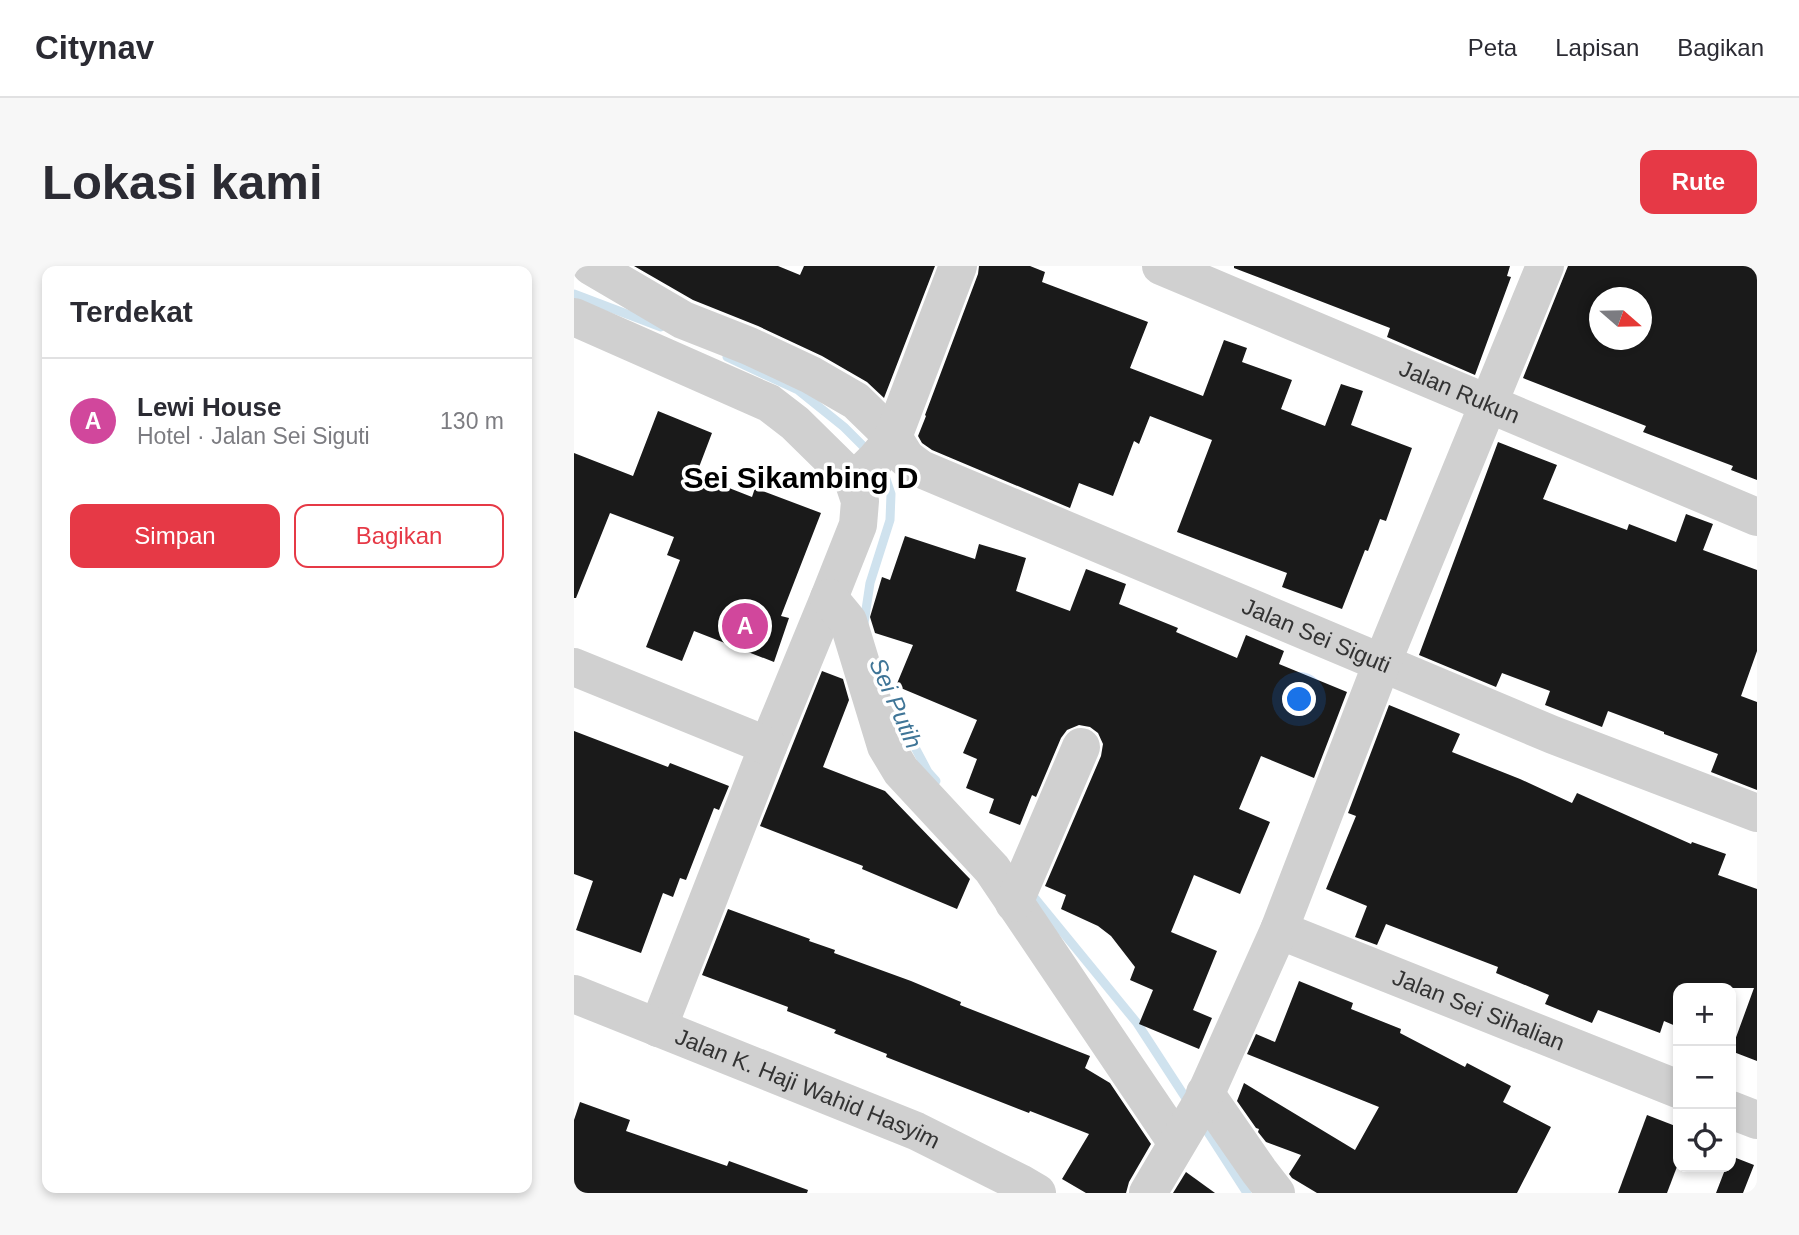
<!DOCTYPE html>
<html lang="id">
<head>
<meta charset="utf-8">
<style>
	body { margin:0; font-family:Arial,sans-serif; background:#f7f7f7; color:#2b2b33 }
	.controls { position:absolute; right:21px; bottom:21px; display:grid; overflow:hidden; border-radius:14px; box-shadow:0 4px 10px #0003 }
	.controls button { width:63px; height:63px; display:grid; place-items:center; padding:0; border:0; border-bottom:2px solid #e1e1e2; background:#fff; color:#2b2b33; font:35px sans-serif }
	.compass { position:absolute; left:1015px; top:21px; width:63px; height:63px; border-radius:50%; background:#fff; box-shadow:0 4px 10px #0003; rotate:110deg }
	.you { position:absolute; left:726px; top:434px; width:24px; height:24px; margin:-18px; border:5px solid #fff; border-radius:50%; background:#1a73e8; box-shadow:0 0 0 10px #1a73e833 }
	.badge { display:grid; place-items:center; width:46px; height:46px; border-radius:50%; background:#e63946; color:#fff; font-size:23px; font-weight:700 }
	.pin { position:absolute; translate:-50% -50%; border:4px solid #fff; box-shadow:0 2px 7px #0006 }
	.list { margin:0; padding:0; list-style:none }
	h2 { display:flex; justify-content:space-between; align-items:center; height:91px; margin:0; padding:0 28px; font-size:30px }
	h2 small { font-size:23px; font-weight:400; color:#7c7c81 }
	.list li { display:grid; grid-template-columns:46px 1fr auto; gap:21px; align-items:center; box-sizing:border-box; height:126px; padding:0 28px; border-top:2px solid #e1e1e2 }
	.list b { display:block; font-size:26px; white-space:nowrap }
	.list p { margin:0; font-size:23px; white-space:nowrap; color:#7c7c81 }
	.list em { font-size:23px; font-style:normal; color:#7c7c81 }
	.actions { display:flex; gap:14px; padding:21px 28px }
	.actions a { flex:1; padding:16px 0; border:2px solid #e63946; border-radius:14px; text-align:center; font-size:24px; color:#e63946 }
	.actions .main { background:#e63946; color:#fff }
	.icon { flex:none; width:38px; height:38px; fill:none; stroke:currentColor; stroke-width:2; stroke-linecap:round; stroke-linejoin:round }
	.map { position:relative; flex:none; width:1183px; height:927px; overflow:hidden; border-radius:14px }
	header { display:flex; align-items:center; gap:42px; box-sizing:border-box; height:98px; padding:0 35px; background:#fff; border-bottom:2px solid #e1e1e2 }
	header strong { font-size:33px }
	nav { display:flex; gap:38px; margin-inline-start:auto; font-size:24px }
	.intro { display:flex; align-items:center; justify-content:space-between; box-sizing:border-box; height:168px; padding:0 42px }
	h1 { margin:0; font-size:49px }
	.button { padding:18px 32px; border-radius:14px; background:#e63946; color:#fff; font-size:24px; font-weight:700 }
	main { display:flex; gap:42px; padding:0 42px }
	aside { flex:1; background:#fff; border-radius:14px; box-shadow:0 4px 10px #0003 }
	.map>svg:first-child { display:block }
	.lines { fill:none; stroke-linecap:round; stroke-linejoin:round }
	.stream { stroke:#cfe2ee; stroke-width:9 }
	.building { fill:#1a1a1a; fill-rule:evenodd }
	.minor { stroke:#d0d0d0; stroke-width:38 }
	.labels { text-anchor:middle; dominant-baseline:central; stroke-width:7; stroke-linejoin:round; paint-order:stroke }
	.street-label { font-size:23px; fill:#333; stroke:#fff }
	.water-label { font-size:24px; font-style:italic; fill:#3f7597; stroke:#fff }
	.district-label { font-size:30px; font-weight:bold; fill:#000; stroke:#fff }
</style>
</head>
<body>
<header>
<strong>Citynav</strong>
<nav><a>Peta</a><a>Lapisan</a><a>Bagikan</a></nav>
</header>
<div class="intro"><h1>Lokasi kami</h1><a class="button">Rute</a></div>
<main>
<aside>
<h2>Terdekat<small></small></h2>
<ul class="list">
<li><span class="badge" style="background:#d1479c">A</span><div><b>Lewi House</b><p>Hotel · Jalan Sei Siguti</p></div><em>130 m</em></li>
</ul>
<div class="actions"><a class="main">Simpan</a><a>Bagikan</a></div>
</aside>
<div class="map">
<svg width="1183" height="927" viewBox="0 0 1183 927">
	<rect width="100%" height="100%" fill="#fff"/>
	<g class="lines">
		<!-- stream -->
		<g class="stream">
			<path d="M0,28L87,61"/>
			<path d="M153,91L224,124L270,161L295,186"/>
			<path d="M290,357L296,317L316,254L317,228L308,201"/>
			<path d="M319,440L354,506L362,515"/>
			<path d="M455,625L563,757L615,837"/>
			<path d="M628,857L673,927"/>
		</g>
	</g>
	<!-- building -->
	<g class="building">
		<path d="M60,0H204L226,9L230,0H361L310,132L293,116L248,90L184,60L119,34Z"/>
		<path d="M405,0H456L471,6L468,16L574,56L556,102L629,130L650,74L673,82L668,96L718,114L707,143L751,160L767,118L789,125L777,159L838,182L812,255L806,253L794,285L791,284L768,343L708,321L713,307L603,266L638,174L576,150L565,178L560,175L539,230L505,217L496,242L358,184L348,177L344,170L352,150L351,149L404,8Z"/>
		<path d="M660,0H936L933,10L937,11L901,109L813,71L816,62L660,2Z"/>
		<path d="M994,0H1183V214L1157,204L1159,200L1069,166L1072,160L949,112ZM1026,32H1068V74H1026Z"/>
		<path d="M84,145L138,167L122,209L178,231L181,222L247,247L207,350L215,352L200,396L120,365L108,395L72,381L106,294L93,289L100,271L36,247L2,332H0V187L59,210Z"/>
		<path d="M924,176L983,199L969,233L1053,264L1055,258L1102,276L1112,248L1139,258L1129,284L1183,304V385L1167,430L1183,436V524L1137,506L1144,488L1090,468V466L1034,445L1028,461L971,439L976,425L928,407L922,421L845,389Z"/>
		<path d="M331,270L401,293L405,278L452,292L442,325L496,345L512,303L552,318L545,338L604,362L602,366L663,392L672,369L710,385L705,398L773,426L740,512L687,490L665,543L696,556L666,628L620,609L597,666L643,685L619,744L638,752L625,783L565,758L579,724L556,714L561,701L537,670L524,660L487,643L492,629L471,620L527,490L529,478L524,467L516,461L505,459L493,464L487,472L462,531L458,529L446,559L415,547L420,533L392,522L403,493L389,487L403,454L322,420L339,379L301,367L296,351L308,311L316,314Z"/>
		<path d="M248,405L269,413L275,434L249,501L311,525L396,613L383,643L288,603L289,600L186,560Z"/>
		<path d="M815,439L886,468L878,486L946,513L998,537L1003,527L1117,578L1118,576L1152,588L1144,609L1183,623V795L1157,785L1180,722H1104V761L1090,755L1086,767L1024,744L1018,757L971,738L975,729L922,707L924,701L812,658L803,679L781,671L793,640L752,623L782,550L774,547Z"/>
		<path d="M0,465L94,501L96,497L155,520L145,544L140,542L112,614L106,612L99,631L89,627L67,687L2,664L19,615L0,608Z"/>
		<path d="M154,643L236,673L235,675L261,684L260,687L337,715L387,736L386,739L516,790L511,802L536,817L577,878L555,916L552,927H512L488,913L515,868L456,845L455,847L312,791L313,788L260,767L262,764L213,745L214,741L128,709Z"/>
		<path d="M725,715L779,737L777,743L827,763L826,767L891,801L893,797L937,820L929,836L977,861L943,927H743L718,912L715,908L727,889L692,876L684,866L685,863L682,862L663,835L670,817L781,884L805,841L673,788L682,768L701,776Z"/>
		<path d="M6,836L56,854L52,865L153,900L155,895L234,924L233,927H0V854Z"/>
		<path d="M1073,849L1104,861V898L1093,927H1044Z"/>
		<path d="M1157,890L1180,899L1169,927H1142L1152,901H1157Z"/>
		<path d="M612,906L641,927H599Z"/>
	</g>
	<g class="lines">
		<!-- minor -->
		<g class="minor">
			<path id="s1" d="M17,0L109,54L175,80L237,109L282,135L319,171L332,192L347,203L979,469L1183,547"/>
			<path id="s2" d="M587,0L1183,251"/>
			<path d="M0,51L195,137L221,157L279,214L286,235L284,259L255,332L194,480L84,762"/>
			<path d="M279,214C295,202 308,188 319,171L384,0"/>
			<path d="M255,332L274,355L312,480L327,505L418,603L603,877"/>
			<path d="M0,401L194,480"/>
			<path d="M440,637L507,481"/>
			<path id="s3" d="M705,664L1104,823"/>
			<path id="s4" d="M0,728L342,865L446,917L463,927"/>
			<path d="M631,827L685,905L702,927"/>
			<path d="M1157,844L1183,854"/>
			<path d="M574,927L628,836L705,664L808,397L971,0"/>
		</g>
	</g>
	<g class="labels">
		<!-- street labels -->
		<g class="street-label">
			<text stroke="none"><textPath href="#s2" startOffset="324">Jalan Rukun</textPath></text>
			<text stroke="none"><textPath href="#s1" startOffset="822">Jalan Sei Siguti</textPath></text>
			<text stroke="none"><textPath href="#s3" startOffset="215">Jalan Sei Sihalian</textPath></text>
			<text stroke="none"><textPath href="#s4" startOffset="252">Jalan K. Haji Wahid Hasyim</textPath></text>
		</g>
		<!-- water labels -->
		<g class="water-label">
			<text transform="translate(322 437) rotate(66)">Sei Putih</text>
		</g>
		<!-- district labels -->
		<g class="district-label">
			<text x="227" y="211">Sei Sikambing D</text>
		</g>
	</g>
</svg>
<div class="controls">
<button>+</button>
<button>−</button>
<button><svg class="icon" aria-label="locate" viewBox="0 0 24 24"><circle cx="12" cy="12" r="6"/><path d="M12 2v4M12 18v4M2 12h4M18 12h4"/></svg></button>
</div>
<svg class="compass" viewBox="-18 -18 36 36"><path d="M0-13l5 13h-10z" fill="#e53935"/><path d="M0 13l5-13h-10z" fill="#7c7c81"/></svg>
<div class="you"></div>
<div class="pin badge" style="left:171px;top:360px;background:#d1479c">A</div>
</div>
</main>
</body>
</html>
